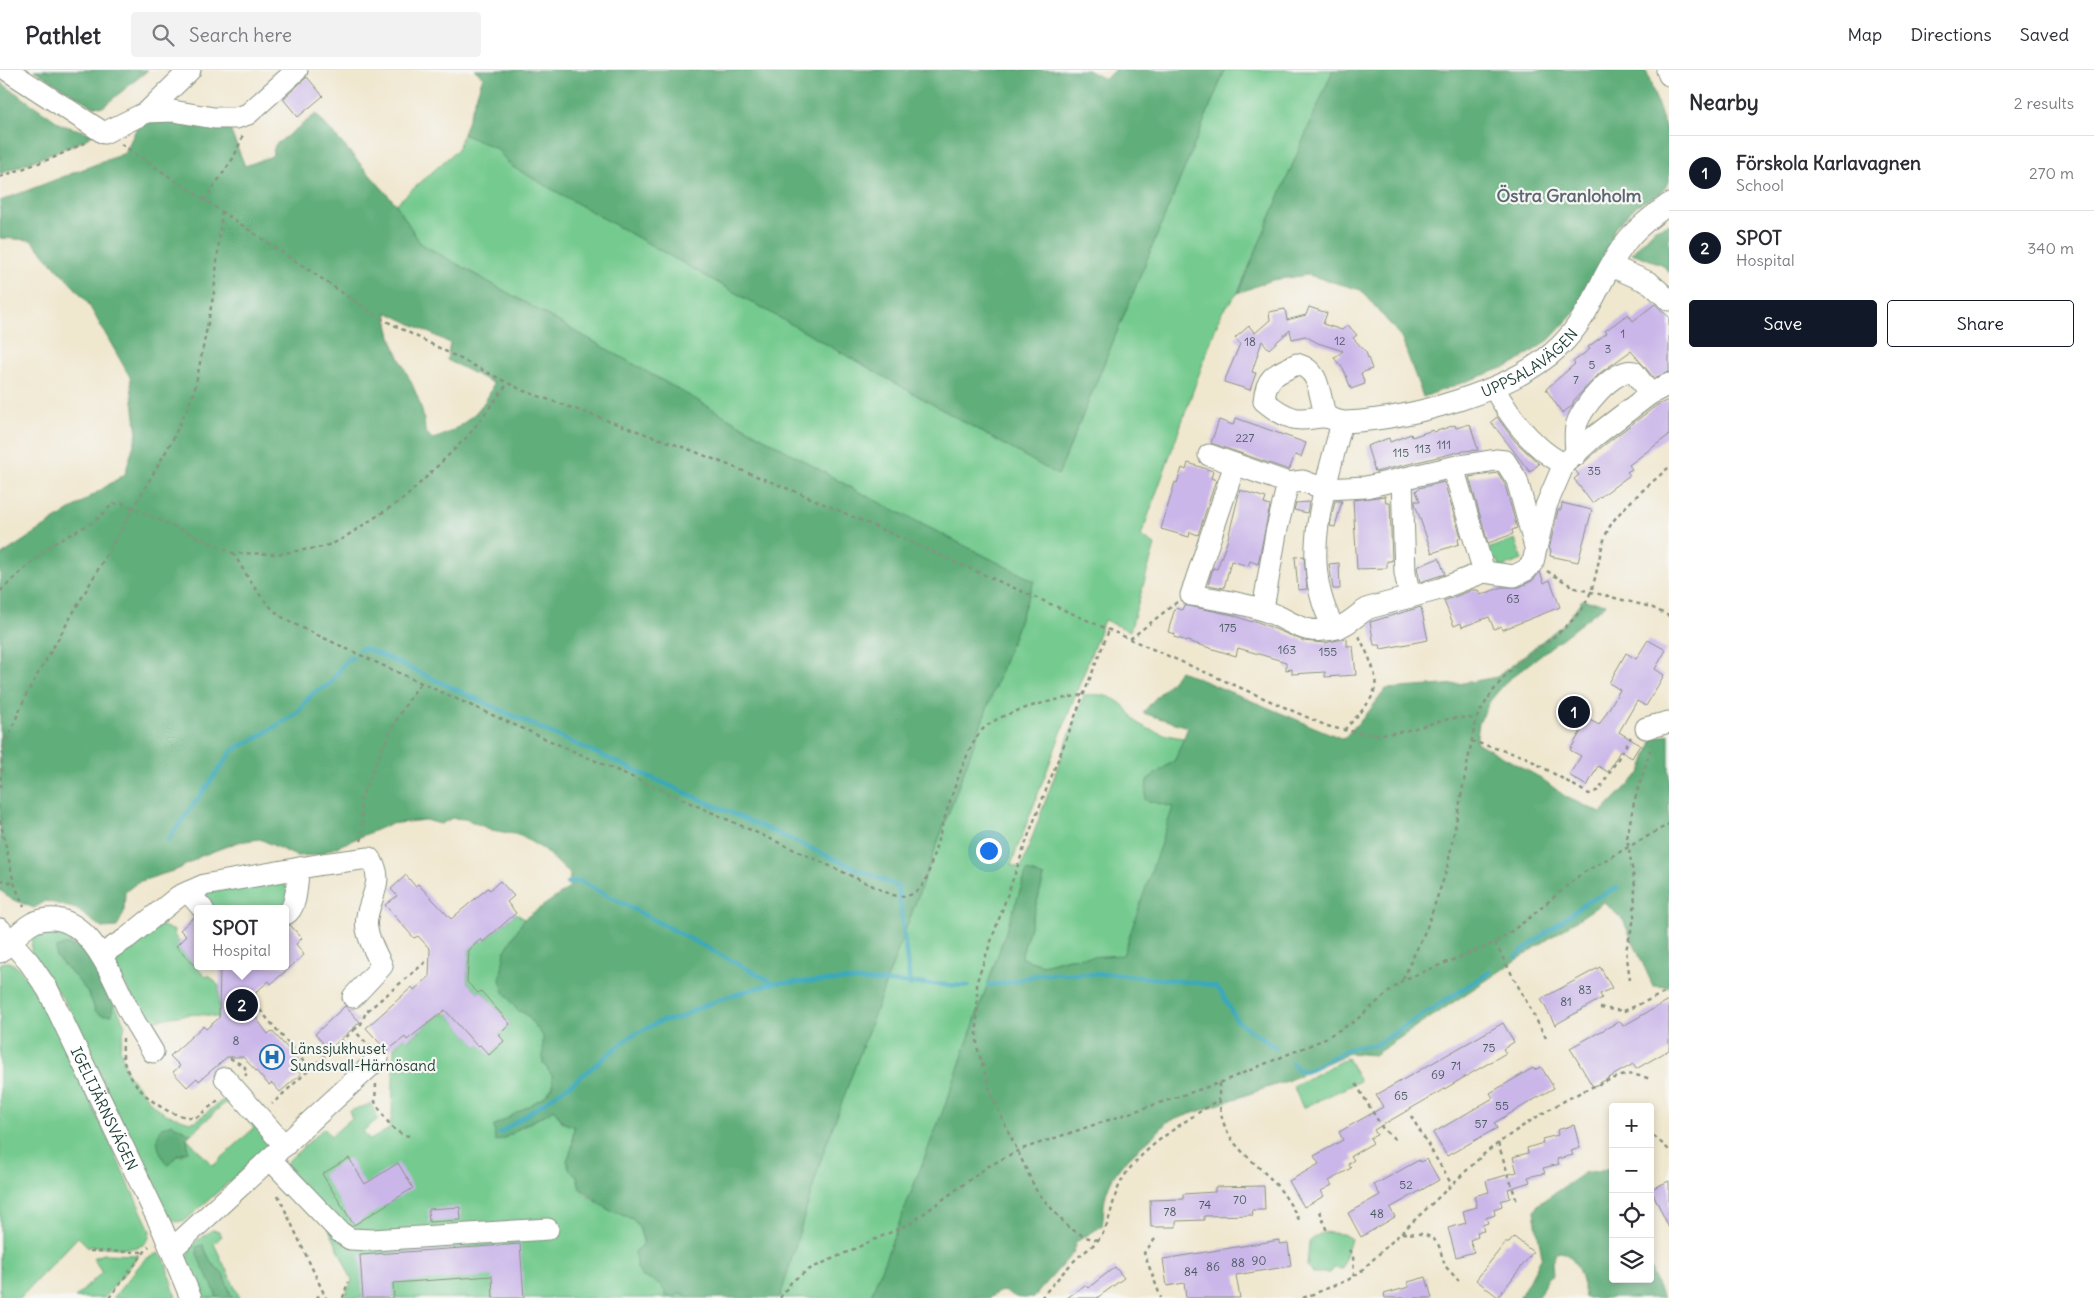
<!DOCTYPE html>
<html lang="en">
<head>
<meta charset="utf-8">
<style>
	body { margin:0; font-family:Delius,sans-serif; background:#f2f2f3; color:#2b2b33 }
	.controls { position:absolute; right:15px; bottom:15px; display:grid; overflow:hidden; border-radius:5px; box-shadow:0 2px 8px #0003 }
	.controls button { width:45px; height:45px; display:grid; place-items:center; padding:0; border:0; border-bottom:1px solid #e1e1e2; background:#fff; color:#2b2b33; font:25px sans-serif }
	.you { position:absolute; left:988px; top:780px; width:18px; height:18px; margin:-12px; border:4px solid #fff; border-radius:50%; background:#1a73e8; box-shadow:0 0 0 8px #1a73e833 }
	.badge { display:grid; place-items:center; width:32px; height:32px; border-radius:50%; background:#111827; color:#fff; font-size:16px; font-weight:700 }
	.pin { position:absolute; translate:-50% -50%; border:2px solid #fff; box-shadow:0 1px 5px #0006 }
	.popup { position:absolute; left:194px; top:835px; width:95px; height:65px; box-sizing:border-box; display:grid; place-content:center; border-radius:5px; background:#fff; filter:drop-shadow(0 1px 4px #0005); font-size:16px; white-space:nowrap; color:#7c7c81 }
	.popup b { font-size:19px; color:#2b2b33 }
	.popup::after { content:''; position:absolute; left:50%; top:100%; margin-left:-10px; border:10px solid transparent; border-top-color:#fff }
	.list { margin:0; padding:0; list-style:none }
	h2 { display:flex; justify-content:space-between; align-items:center; height:65px; margin:0; padding:0 20px; font-size:21px }
	h2 small { font-size:16px; font-weight:400; color:#7c7c81 }
	.list li { display:grid; grid-template-columns:32px 1fr auto; gap:15px; align-items:center; box-sizing:border-box; height:75px; padding:0 20px; border-top:1px solid #e1e1e2 }
	.list b { display:block; font-size:19px; white-space:nowrap }
	.list p { margin:0; font-size:16px; white-space:nowrap; color:#7c7c81 }
	.list em { font-size:16px; font-style:normal; color:#7c7c81 }
	.actions { display:flex; gap:10px; padding:15px 20px }
	.actions a { flex:1; padding:11px 0; border:1px solid #111827; border-radius:5px; text-align:center; font-size:18px; color:#111827 }
	.actions .main { background:#111827; color:#fff }
	.icon { flex:none; width:28px; height:28px; fill:none; stroke:currentColor; stroke-width:2; stroke-linecap:round; stroke-linejoin:round }
	.map { position:relative; flex:none; width:1669px; height:1228px; overflow:hidden }
	header { display:flex; align-items:center; gap:30px; box-sizing:border-box; height:70px; padding:0 25px; background:#fff; border-bottom:1px solid #e1e1e2 }
	header strong { font-size:24px }
	nav { display:flex; gap:28px; margin-inline-start:auto; font-size:18px }
	.search { width:350px; height:45px; background:#f2f2f3; display:flex; align-items:center; gap:12px; box-sizing:border-box; padding:0 18px; border-radius:5px; color:#7c7c81; font-size:19px }
	main { display:flex }
	aside { flex:1; background:#fff }
	.map>svg:first-child { display:block }
	.green { fill:#75ca8f; stroke:#4a8462; fill-rule:evenodd }
	.forest { fill:#60ae7a; stroke:#407657; fill-rule:evenodd }
	.lines { fill:none; stroke-linecap:round; stroke-linejoin:round }
	.stream { stroke:#3ba9ba; stroke-width:4.5 }
	.building { fill:#cab6e9 }
	.minor-casing { stroke:#889282; stroke-width:23 }
	.path { stroke:#889282; stroke-width:2.5; stroke-dasharray:4 4; stroke-linecap:butt }
	.minor { stroke:#fff; stroke-width:21 }
	.labels { text-anchor:middle; dominant-baseline:central; stroke-width:4.5; stroke-linejoin:round; paint-order:stroke }
	.number-label { font-size:12px; fill:#4a5b61 }
	.street-label { font-size:15px; fill:#1f3d34; stroke:#f6f6f2 }
	.poi-label { font-size:15px; fill:#1f3d34; stroke:#f6f6f2; text-anchor:start }
	.quarter-label { font-size:18px; font-weight:bold; fill:#5b6773; stroke:#f6f6f2 }
</style>
</head>
<body>
<header>
<strong>Pathlet</strong>
<div class="search"><svg class="icon" aria-label="search" viewBox="0 0 24 24"><circle cx="10" cy="10" r="6"/><path d="M15 15l6 6"/></svg>Search here</div>
<nav><a>Map</a><a>Directions</a><a>Saved</a></nav>
</header>
<main>
<div class="map">
<svg width="1669" height="1228" viewBox="0 0 1669 1228">
	<rect width="100%" height="100%" fill="#f6f6f2"/>
	<filter id="ink" filterUnits="userSpaceOnUse"><feTurbulence type="fractalNoise" baseFrequency=".02" numOctaves="2"/><feDisplacementMap in="SourceGraphic" scale="10" xChannelSelector="R" yChannelSelector="G"/><feConvolveMatrix kernelMatrix="1 2 1 2 8 2 1 2 1" color-interpolation-filters="sRGB"/></filter>
	<filter id="wash" filterUnits="userSpaceOnUse"><feTurbulence type="fractalNoise" baseFrequency=".0096" numOctaves="4" result="noise"/><feDisplacementMap in="SourceGraphic" scale="20" xChannelSelector="R" yChannelSelector="G"/><feGaussianBlur stdDeviation="1.12" result="paint"/><feColorMatrix in="noise" values="0 0 0 0 0 0 0 0 0 0 0 0 0 0 0 0 0 1.4 0 .05"/><feComposite in="paint" operator="in"/></filter>
	<g filter="url(#wash)">
		<rect width="100%" height="100%" fill="#f0e7cf"/>
		<!-- green -->
		<g class="green">
			<path d="M1225,0H1333L1238,223L1221,243L1141,466L1155,475L1130,561L1104,550L1011,795L1021,798L1084,625C1100,623 1115,626 1127,639C1131,644 1134,651 1139,654C1153,662 1168,666 1184,668L1175,690L1147,710L1174,737L1123,886L1069,888L1043,895L1021,888L1044,807L1027,801L949,1025L870,1228H780L822,1086L1034,511L857,421L420,173L396,134L457,80L463,64L497,79L511,96L1058,405Z"/>
			<path d="M1515,469L1522,490L1501,498L1497,490L1487,493L1482,481Z"/>
			<path d="M292,810L286,839H209L198,823Z"/>
			<path d="M516,843L524,849L505,881L516,939L526,944L544,966L543,992L552,1005L553,1017L544,1027L494,1056L510,1065C524,1054 540,1049 554,1039L563,1053L574,1056L572,1078L567,1091L570,1100L577,1106L580,1118L585,1124L609,1140L633,1149L639,1157L653,1208L673,1227L681,1223L691,1228H344L352,1210L320,1139L288,1100L287,1092L324,1058L331,1066L352,1048L349,1041L371,1034L378,1049L363,1061L370,1070L389,1059L392,1045L394,977L405,967L408,970L440,944H449L477,976L480,975L489,984L504,972L499,965L510,954L481,921L478,923L467,912L469,880L481,869L484,871Z"/>
			<path d="M155,853L175,861L174,865L180,873L176,876L206,907L209,905L219,916V948C194,940 173,947 148,952L144,949L111,888Z"/>
			<path d="M51,855L86,874L125,955L120,978L127,1003L154,1036L166,1044L190,1052L196,1051L228,1026L237,1032L235,1037L228,1030L191,1064L172,1055L168,1095L177,1085H182L188,1074L187,1068L213,1096L254,1058L248,1051L253,1050L272,1074L186,1150L177,1152L165,1146L69,938L31,881L32,865ZM65,875H76L98,906L99,914L108,925L95,941C91,919 70,903 56,887L57,878Z"/>
			<path d="M8,892C25,897 41,930 50,945L150,1160C150,1190 107,1173 88,1177L78,1167L20,1228H0V893Z"/>
			<path d="M1347,988L1360,1011L1303,1038L1293,1016Z"/>
			<path d="M212,1160L219,1161L222,1166L214,1174L240,1228H232L223,1203L212,1194L203,1175L196,1177C198,1196 213,1208 217,1228H198L186,1188L193,1174Z"/>
			<path d="M1322,1162L1343,1164L1351,1169L1342,1199L1334,1198L1330,1203H1313L1307,1196L1309,1172Z"/>
			<path d="M158,1183L164,1188L176,1228H113L144,1190Z"/>
			<path d="M104,1184L139,1185L104,1228H75L102,1202L93,1188Z"/>
		</g>
		<!-- forest -->
		<g class="forest">
			<path d="M34,0H148L103,37L92,36Z"/>
			<path d="M475,0H1087L1105,9L1114,0H1225L1058,405L511,96L497,79L463,64L483,7Z"/>
			<path d="M1333,0H1646L1669,68V112L1661,123L1637,135L1614,159L1611,174L1600,200L1576,241L1549,270L1514,294L1423,327L1401,267L1361,220L1308,205L1272,210L1238,223Z"/>
			<path d="M0,12L62,55L94,64L83,71L0,104Z"/>
			<path d="M316,44L396,134L420,173L857,421L1034,511L822,1086L780,1228H691L681,1223L673,1227L666,1226C664,1214 653,1209 642,1207L636,1196L635,1182L644,1172L639,1157L633,1149L609,1140L580,1118L577,1106L570,1100L567,1091L572,1078L574,1056L564,1053L554,1039C546,1045 539,1048 530,1052C517,1058 508,1069 495,1071L494,1056L544,1027L553,1017L552,1005L543,993V966L526,944L517,940L504,922L500,910L505,881L524,849L569,818L570,804L543,779L519,765L492,760L465,749L452,748L441,754L425,750L390,754L318,785L296,786L260,769L238,772L201,786L179,799L138,812L125,822L124,842L117,857L102,858L76,839L46,831L34,838L11,829L0,820V486L125,404L137,364L130,307L86,230L31,170L0,168V131L125,83L138,55L152,47L229,57L245,96L272,86L275,75ZM387,242L450,273L447,290L493,313C489,337 455,364 432,369L425,361C424,318 388,285 387,242Z"/>
			<path d="M1669,154V203L1663,195L1632,183L1655,159Z"/>
			<path d="M1582,530L1606,534L1507,611L1490,631L1479,653L1476,672L1541,708L1566,727L1601,743L1641,702L1653,669L1669,664V917L1653,916L1623,850L1604,832L1374,985L1349,983L1287,1011L1167,1052C1145,1078 1112,1092 1105,1129C1103,1138 1104,1147 1102,1156L1076,1172L1073,1183L1033,1228C1027,1228 1020,1228 1016,1227C1002,1220 1002,1219 989,1228H870L949,1025L1027,801L1044,807L1021,888L1043,895L1069,888L1123,885L1173,737L1145,730L1147,710L1175,690L1188,657L1143,643C1154,628 1168,616 1180,601L1343,669L1366,645L1386,619L1458,614L1497,607L1565,553Z"/>
			<path d="M65,875L84,879L94,892L99,914L113,935L112,945H102L95,941C91,919 70,903 56,886V878Z"/>
			<path d="M172,1054L191,1064L187,1068L188,1081L177,1085L168,1096C159,1083 153,1071 162,1057Z"/>
			<path d="M1613,1098V1209H1650V1198L1663,1228H1585C1583,1211 1579,1190 1562,1182L1556,1183L1552,1191L1553,1206L1547,1208L1538,1228H1519L1542,1187L1534,1142L1538,1134L1584,1103Z"/>
			<path d="M203,1175L212,1194L223,1203L232,1228H217C212,1209 198,1196 196,1177Z"/>
		</g>
		<g class="lines">
			<!-- stream -->
			<g class="stream">
				<path d="M359,580L364,578L379,584L533,655L898,817L910,915"/>
				<path d="M168,770L233,680L255,669L296,644L313,623L330,614L345,592L353,587"/>
				<path d="M567,813L580,811L774,913"/>
				<path d="M1516,886L1587,832L1617,818"/>
				<path d="M989,915L1012,912L1039,904H1110L1199,913L1216,917L1222,923L1237,951L1276,978"/>
				<path d="M1292,993L1298,1000L1307,1001L1352,977L1376,975L1490,902"/>
				<path d="M500,1063L573,1013L631,966L661,951L680,948L698,938L727,927L774,913L847,910L969,916"/>
			</g>
		</g>
		<g id="blocks">
			<!-- building -->
			<g class="building">
				<path d="M307,7L323,26L298,47L283,29Z"/>
				<path d="M1655,234L1669,247V302L1654,308L1631,281L1600,303L1574,330L1572,336L1562,343L1546,319L1575,294L1573,292L1590,279L1588,277L1607,263L1605,261L1628,244L1633,251Z"/>
				<path d="M1309,237L1327,243L1323,254L1342,260L1348,255L1357,265L1353,268L1366,282L1372,299L1361,303L1365,314L1351,319L1344,300L1334,288L1343,281L1318,273L1305,266L1292,269L1290,260L1269,279L1262,271L1252,302L1256,303L1250,320L1224,312L1240,274L1235,268L1249,256L1255,263L1270,250L1269,242L1285,239L1287,250L1306,245Z"/>
				<path d="M1669,330V365L1629,395L1632,399L1627,402L1630,405L1592,433L1574,409L1579,405L1575,400L1603,376L1657,335Z"/>
				<path d="M1497,347L1514,370L1539,394L1530,402L1491,352Z"/>
				<path d="M1236,348L1306,373L1301,387L1295,385L1289,400L1211,373L1219,350L1233,355Z"/>
				<path d="M1470,354L1478,380L1463,381L1375,402L1367,376L1389,368L1390,372L1411,364L1412,367L1433,360L1434,362L1455,355L1456,358Z"/>
				<path d="M1188,393L1213,401L1211,408L1216,410L1198,465L1190,462L1189,467L1161,459L1175,412L1177,413L1182,398L1186,400Z"/>
				<path d="M1498,403L1505,415L1517,458L1512,460L1513,464L1488,473L1469,407Z"/>
				<path d="M1444,412L1461,467L1458,469L1459,474L1432,483L1415,434V431H1420L1416,421L1419,418Z"/>
				<path d="M1240,420L1266,428L1264,434L1270,436L1258,494L1250,491L1248,496L1231,491L1224,518L1208,515L1213,498L1217,499L1227,472Z"/>
				<path d="M1385,426L1386,433H1390L1392,491H1387V498L1357,499L1353,430Z"/>
				<path d="M1335,431H1342L1335,457L1330,456Z"/>
				<path d="M1309,432L1307,443L1294,440L1296,433Z"/>
				<path d="M1562,433L1592,440L1578,492L1550,486L1551,480L1549,479L1558,440H1561Z"/>
				<path d="M1304,486L1307,519L1298,520L1295,487Z"/>
				<path d="M1439,488L1445,504L1420,512L1417,497Z"/>
				<path d="M1339,493L1340,519H1333L1329,494Z"/>
				<path d="M1540,502L1544,513L1550,510L1560,537L1502,560L1501,556L1494,559L1489,547L1462,557L1461,553L1454,556L1444,531L1472,520H1478L1481,525L1502,517H1519L1532,511Z"/>
				<path d="M1184,535L1233,545L1252,552L1253,550L1304,571L1325,573L1347,568V576H1353L1356,605L1325,607V602L1292,604V599L1286,600V592L1238,578L1236,586L1174,567L1175,564L1168,562L1175,538L1182,540Z"/>
				<path d="M1421,537L1428,570L1381,579L1380,575H1374L1370,552Z"/>
				<path d="M1648,570L1666,580L1655,599L1664,605L1646,636L1637,631L1619,662L1640,675L1632,688L1620,681L1608,702L1598,696L1587,716L1569,705L1581,686L1570,680L1588,649L1599,655L1620,620L1609,613L1626,583L1636,589Z"/>
				<path d="M406,805L415,816L418,814L451,849L488,818L490,820L500,811L514,826L507,832L516,843L483,872L481,869L469,880L467,912L478,923L481,921L510,954L499,965L504,971L489,985L480,975L477,976L445,940L407,970L405,967L387,981L366,958L412,917L414,920L429,907L430,879L418,866L414,868L385,835L397,826L391,819Z"/>
				<path d="M194,847L198,850V899L176,876L186,866L180,860Z"/>
				<path d="M290,855L302,868L296,874L304,885L271,914L269,911L256,922V948L268,964L272,961L300,992L295,997L301,1004L280,1022L272,1013L269,1015L243,987H227L199,1011L197,1008L187,1017L173,1002L180,996L170,986L203,956L206,959L219,948L220,896H286V856Z"/>
				<path d="M1600,897L1612,918L1600,924L1602,928L1555,955L1541,929Z"/>
				<path d="M1669,930V980L1636,999L1633,994L1593,1017L1570,978L1620,951L1623,956Z"/>
				<path d="M345,936L360,952L329,980L315,964Z"/>
				<path d="M1503,953L1514,972L1503,979L1506,983L1374,1060L1377,1065L1370,1068L1373,1073L1351,1086L1354,1090L1348,1094L1351,1098L1329,1111L1332,1115L1321,1121L1324,1126L1304,1137L1289,1111L1319,1094L1314,1086L1343,1070L1339,1062L1383,1037L1376,1025Z"/>
				<path d="M1541,997L1554,1018L1494,1053L1497,1058L1447,1086L1433,1063L1493,1028L1490,1023L1533,998L1534,1000Z"/>
				<path d="M1574,1055L1580,1078L1571,1081L1573,1085L1557,1089L1559,1094L1543,1098L1545,1103L1528,1107L1530,1112L1508,1119L1510,1128L1501,1131L1502,1136L1494,1139L1495,1145L1486,1148L1488,1153L1482,1155L1484,1161L1477,1162L1478,1167L1470,1170L1474,1182L1456,1187L1448,1158L1466,1153L1463,1141L1477,1137L1474,1126L1489,1122L1486,1111L1517,1102L1513,1087L1528,1083L1527,1078L1543,1073L1542,1069L1558,1065L1557,1060Z"/>
				<path d="M349,1088L365,1114L398,1093L413,1118L354,1155L322,1104Z"/>
				<path d="M1427,1089L1439,1110L1390,1138L1395,1147L1361,1167L1348,1143L1380,1125L1374,1115L1419,1090L1420,1092Z"/>
				<path d="M1669,1111V1158L1651,1119Z"/>
				<path d="M1264,1116L1265,1140H1252L1253,1145L1204,1146V1150L1176,1151V1157H1151L1150,1130L1183,1129V1124L1215,1122V1117Z"/>
				<path d="M460,1137L461,1150L429,1152L428,1139Z"/>
				<path d="M1514,1167L1533,1182L1498,1227L1476,1210L1505,1173H1509Z"/>
				<path d="M1279,1170V1174L1288,1173L1291,1196L1236,1205L1240,1228H1186L1184,1213L1167,1216L1163,1189Z"/>
				<path d="M520,1174L524,1228H493L492,1206L393,1213L394,1228H363L360,1185Z"/>
				<path d="M1115,1197L1124,1208L1097,1228H1067L1085,1215L1088,1218Z"/>
				<path d="M1426,1207L1432,1228H1385L1384,1224L1409,1217L1408,1212Z"/>
			</g>
		</g>
	</g>
	<g filter="url(#ink)">
		<use href="#blocks" fill-opacity="0" stroke="#889282" stroke-width="1"/>
		<g class="lines">
			<defs>
				<g id="minor">
					<path d="M7,0L104,63L147,42L190,0"/>
					<path d="M1667,0L1669,5"/>
					<path d="M147,42L173,41L214,48H236L248,44L297,0"/>
					<path d="M1611,196L1650,213L1669,230"/>
					<path d="M1494,318C1510,347 1533,379 1564,394"/>
					<path id="s1" d="M1326,347C1318,325 1322,301 1297,294C1276,304 1266,306 1264,331C1274,339 1282,345 1293,348C1303,351 1314,347 1323,347C1331,347 1338,352 1345,352C1409,349 1513,322 1560,276C1593,244 1601,202 1629,168C1640,155 1655,144 1669,134"/>
					<path d="M1209,385L1288,413L1303,411L1325,419L1366,417L1453,397L1496,390L1505,391L1517,410L1535,477"/>
					<path d="M1576,385C1576,376 1574,366 1576,357C1579,339 1615,297 1634,302L1650,324"/>
					<path d="M1235,394L1191,525C1214,529 1241,532 1263,540C1293,550 1301,567 1337,558C1350,554 1357,544 1369,538L1440,519L1484,502L1514,506L1526,500L1533,492L1546,436L1564,394L1595,366L1650,324L1669,314"/>
					<path d="M1453,397L1484,502"/>
					<path d="M1402,409L1405,503L1410,527"/>
					<path d="M1263,539L1276,463L1288,413"/>
					<path d="M1334,558C1297,492 1325,421 1342,352"/>
					<path d="M1646,658L1669,652"/>
					<path d="M188,822L203,839"/>
					<path d="M286,844C298,837 296,812 299,798"/>
					<path id="s2" d="M0,859L29,892L48,920L162,1158L191,1228"/>
					<path d="M0,882C10,873 23,857 35,852C85,833 110,903 126,935C133,951 144,966 153,982"/>
					<path d="M102,884L127,868L179,826L204,815L323,794L369,788C390,812 362,835 367,859C369,872 377,885 382,896L353,927"/>
					<path d="M225,1008L285,1076"/>
					<path d="M270,1089L340,1162L350,1169L372,1170L548,1159"/>
					<path d="M172,1179L378,989"/>
				</g>
			</defs>
			<!-- minor casing -->
			<use href="#minor" class="minor-casing"/>
			<!-- path -->
			<g class="path">
				<path d="M121,74L380,248L524,321L688,379L799,423L1327,656C1354,663 1376,667 1404,661C1428,656 1450,644 1476,649"/>
				<path d="M0,107L55,87L86,72"/>
				<path d="M204,131L234,87L244,63"/>
				<path d="M233,483C249,508 263,537 290,552C489,647 693,731 892,825C909,828 917,825 926,810C937,776 961,680 984,658C1002,641 1059,628 1084,625"/>
				<path d="M1547,501L1575,518L1651,537L1669,546"/>
				<path d="M0,521L51,475L95,451L113,434L122,433L233,483L277,484L323,477L339,471L406,427L468,366L508,313"/>
				<path d="M1130,569L1177,532"/>
				<path d="M1344,660C1383,620 1383,616 1359,566"/>
				<path d="M1471,671L1525,687L1589,724L1599,720L1631,667"/>
				<path d="M0,718L3,679L27,623L172,371L194,323L214,222L222,141"/>
				<path d="M0,750L14,813L24,837"/>
				<path d="M361,771C367,754 358,744 361,729C362,724 366,717 368,712C382,677 397,644 420,614"/>
				<path d="M0,810L13,813"/>
				<path d="M1495,873L1546,968"/>
				<path d="M1403,909L1427,857L1447,799L1476,649C1486,631 1496,614 1512,600C1534,580 1563,564 1581,540C1599,516 1596,485 1608,460C1617,440 1652,413 1669,397"/>
				<path d="M1630,910L1626,880L1634,849L1635,816L1627,768L1634,732L1650,681L1649,674"/>
				<path d="M1600,938L1624,941L1669,921"/>
				<path d="M260,940L310,999L272,1034"/>
				<path d="M354,960L361,954L366,942L428,890"/>
				<path d="M123,968C123,976 122,984 124,992C132,1020 168,1050 197,1047L221,1028"/>
				<path d="M230,988L245,997L246,1006"/>
				<path d="M310,999L354,960L369,976"/>
				<path d="M1219,1013C1218,1067 1235,1074 1270,1108C1283,1121 1292,1137 1301,1153"/>
				<path d="M376,1014L375,1032C385,1047 393,1066 412,1066"/>
				<path d="M1356,1014L1383,1059L1396,1070"/>
				<path d="M1411,1046L1452,1115"/>
				<path d="M1650,1059L1654,1066L1669,1080"/>
				<path d="M1498,1073L1517,1132"/>
				<path d="M278,1125L326,1228"/>
				<path d="M1320,1141L1327,1162"/>
				<path d="M1402,1163L1423,1164L1433,1168L1439,1176L1445,1196L1459,1211"/>
				<path d="M1155,1169L1144,1183L1161,1228"/>
				<path d="M1098,1170L1085,1167L1068,1157L1037,1122L993,1029L977,977V911L1030,761L1109,560"/>
				<path d="M1349,1180L1353,1185L1354,1206"/>
				<path d="M90,1181L145,1182"/>
				<path d="M109,1228L149,1176"/>
				<path d="M316,1228L323,1223"/>
				<path d="M343,1228L348,1212"/>
				<path d="M780,1228L792,1211L810,1199L911,1153L987,1097L1019,1080L1219,1013L1320,971L1355,951L1403,910L1495,873L1528,849L1581,804L1669,754"/>
				<path d="M1041,1228C1053,1214 1064,1201 1077,1188C1084,1182 1092,1177 1098,1170C1111,1155 1111,1132 1120,1114C1136,1080 1188,1050 1219,1029"/>
				<path d="M1303,1228L1348,1210L1360,1202L1484,1084C1521,1055 1580,1017 1625,1005C1632,1003 1644,1007 1651,1009"/>
			</g>
			<!-- minor -->
			<use href="#minor" class="minor"/>
		</g>
	</g>
	<!-- icons -->
	<defs>
		<symbol id="hospital-ring" viewBox="-11 -11 22 22"><circle r="9.5" fill="#f6f6f2" stroke="#1f6fb2" stroke-width="1.5"/><path d="M-5-5h3v3.5h4V-5h3V5h-3V1.5h-4V5h-3Z" fill="#1f6fb2"/></symbol>
	</defs>
	<g fill-rule="evenodd">
		<use href="#hospital-ring" x="258" y="973" width="28" height="28"/>
	</g>
	<g class="labels">
		<!-- number labels -->
		<g class="number-label">
			<text x="1623" y="263">1</text>
			<text x="1340" y="270">12</text>
			<text x="1250" y="271">18</text>
			<text x="1608" y="278">3</text>
			<text x="1592" y="294">5</text>
			<text x="1576" y="309">7</text>
			<text x="1245" y="367">227</text>
			<text x="1444" y="374">111</text>
			<text x="1423" y="378">113</text>
			<text x="1401" y="382">115</text>
			<text x="1594" y="400">35</text>
			<text x="1513" y="528">63</text>
			<text x="1228" y="557">175</text>
			<text x="1287" y="579">163</text>
			<text x="1328" y="581">155</text>
			<text x="1585" y="919">83</text>
			<text x="1566" y="931">81</text>
			<text x="236" y="970">8</text>
			<text x="1489" y="977">75</text>
			<text x="1456" y="995">71</text>
			<text x="1438" y="1004">69</text>
			<text x="1401" y="1025">65</text>
			<text x="1502" y="1035">55</text>
			<text x="1481" y="1053">57</text>
			<text x="1406" y="1114">52</text>
			<text x="1240" y="1129">70</text>
			<text x="1205" y="1134">74</text>
			<text x="1170" y="1141">78</text>
			<text x="1377" y="1143">48</text>
			<text x="1259" y="1190">90</text>
			<text x="1238" y="1192">88</text>
			<text x="1213" y="1196">86</text>
			<text x="1191" y="1201">84</text>
		</g>
		<!-- street labels -->
		<g class="street-label">
			<text stroke="none"><textPath href="#s1" startOffset="401">UPPSALAVÄGEN</textPath></text>
			<text stroke="none"><textPath href="#s2" startOffset="209">IGELTJÄRNSVÄGEN</textPath></text>
		</g>
		<!-- poi labels -->
		<g class="poi-label">
			<text x="290" y="978">Länssjukhuset<tspan x="290" dy="17">Sundsvall-Härnösand</tspan></text>
		</g>
		<!-- quarter labels -->
		<g class="quarter-label">
			<text x="1569" y="125">Östra Granloholm</text>
		</g>
	</g>
</svg>
<div class="controls">
<button>+</button>
<button>−</button>
<button><svg class="icon" aria-label="locate" viewBox="0 0 24 24"><circle cx="12" cy="12" r="6"/><path d="M12 2v4M12 18v4M2 12h4M18 12h4"/></svg></button>
<button><svg class="icon" aria-label="layers" viewBox="0 0 24 24"><path d="M12 4l9 5-9 5-9-5zM3 14l9 5 9-5"/></svg></button>
</div>
<div class="you"></div>
<div class="pin badge" style="left:1574px;top:642px">1</div>
<div class="pin badge" style="left:242px;top:935px">2</div>
<div class="popup"><b>SPOT</b>Hospital</div>
</div>
<aside>
<h2>Nearby<small>2 results</small></h2>
<ul class="list">
<li><span class="badge">1</span><div><b>Förskola Karlavagnen</b><p>School</p></div><em>270 m</em></li>
<li><span class="badge">2</span><div><b>SPOT</b><p>Hospital</p></div><em>340 m</em></li>
</ul>
<div class="actions"><a class="main">Save</a><a>Share</a></div>
</aside>
</main>
</body>
</html>
